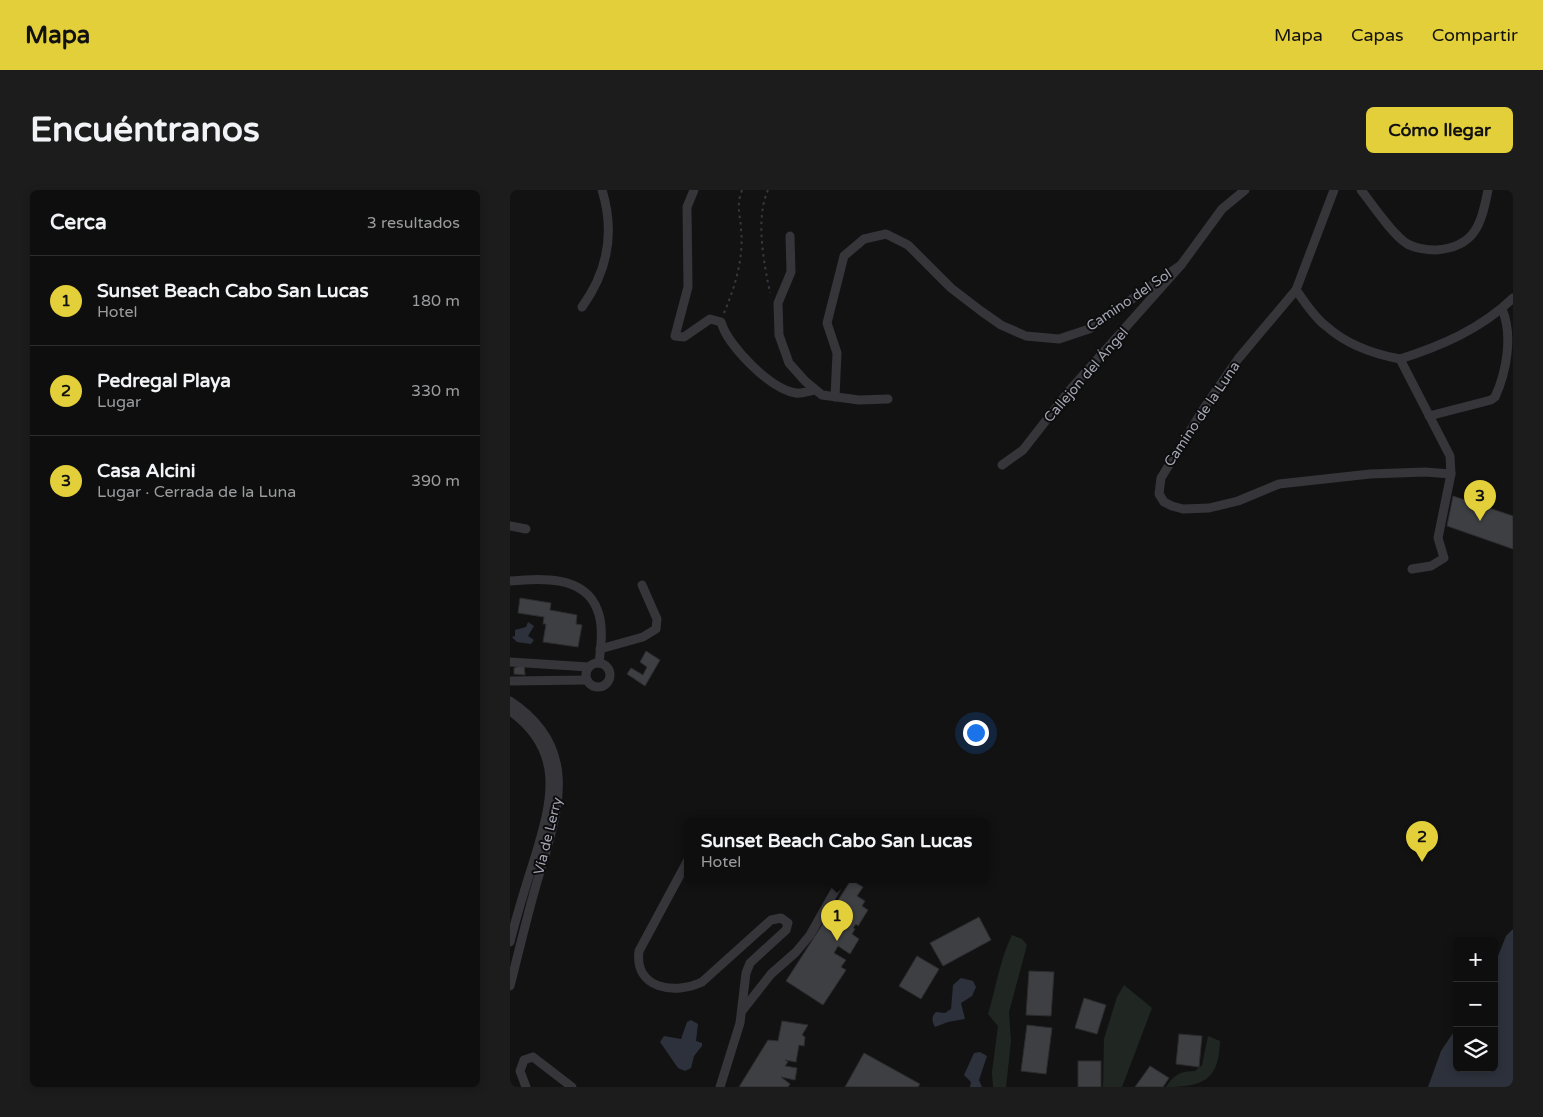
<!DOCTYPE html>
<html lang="es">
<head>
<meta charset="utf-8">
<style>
	body { margin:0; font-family:"Varela Round",sans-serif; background:#1c1c1c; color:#f1f3f6 }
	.controls { position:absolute; right:15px; bottom:15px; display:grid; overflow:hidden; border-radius:8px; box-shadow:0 2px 8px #0003 }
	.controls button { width:45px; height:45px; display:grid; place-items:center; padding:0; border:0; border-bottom:1px solid #2e2e2e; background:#0e0e0e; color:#f1f3f6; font:25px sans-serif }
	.you { position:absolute; left:465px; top:542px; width:18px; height:18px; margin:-12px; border:4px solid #fff; border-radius:50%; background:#1a73e8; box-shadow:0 0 0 8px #1a73e833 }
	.badge { display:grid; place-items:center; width:32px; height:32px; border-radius:50%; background:#e3cf3a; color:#111; font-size:16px; font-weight:700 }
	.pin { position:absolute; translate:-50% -41px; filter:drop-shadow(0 1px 2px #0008) }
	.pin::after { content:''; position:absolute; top:26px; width:18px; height:15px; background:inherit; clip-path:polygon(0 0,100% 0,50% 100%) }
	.popup { position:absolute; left:174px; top:628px; width:305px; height:65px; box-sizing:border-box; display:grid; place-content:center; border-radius:8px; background:#0e0e0e; filter:drop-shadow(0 1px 4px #0005); font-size:16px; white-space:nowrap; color:#9b9c9e }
	.popup b { font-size:19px; color:#f1f3f6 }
	.popup::after { content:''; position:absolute; left:50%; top:100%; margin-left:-10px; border:10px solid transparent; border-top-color:#0e0e0e }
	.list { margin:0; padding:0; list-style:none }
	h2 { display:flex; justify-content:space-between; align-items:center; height:65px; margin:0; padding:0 20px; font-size:21px }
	h2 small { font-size:16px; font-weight:400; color:#9b9c9e }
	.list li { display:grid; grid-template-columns:32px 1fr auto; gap:15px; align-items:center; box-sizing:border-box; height:90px; padding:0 20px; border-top:1px solid #2e2e2e }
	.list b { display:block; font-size:19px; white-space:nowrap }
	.list p { margin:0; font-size:16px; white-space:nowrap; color:#9b9c9e }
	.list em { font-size:16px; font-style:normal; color:#9b9c9e }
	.icon { flex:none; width:28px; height:28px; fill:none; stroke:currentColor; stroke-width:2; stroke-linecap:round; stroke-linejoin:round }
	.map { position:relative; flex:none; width:1003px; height:897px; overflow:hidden; border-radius:8px }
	header { display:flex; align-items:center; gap:30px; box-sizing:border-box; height:70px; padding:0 25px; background:#e3cf3a; color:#111 }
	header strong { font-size:24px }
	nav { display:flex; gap:28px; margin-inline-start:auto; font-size:18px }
	.intro { display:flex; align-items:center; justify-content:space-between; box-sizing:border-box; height:120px; padding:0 30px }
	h1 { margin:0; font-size:35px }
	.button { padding:12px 22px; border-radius:8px; background:#e3cf3a; color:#111; font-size:18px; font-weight:700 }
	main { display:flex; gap:30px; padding:0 30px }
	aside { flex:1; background:#0e0e0e; border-radius:8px; box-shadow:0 2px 8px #0003 }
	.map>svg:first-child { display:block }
	.green { fill:#202723 }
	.water { fill:#2c313b }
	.building { fill:#3e3f43; stroke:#2d2c2f }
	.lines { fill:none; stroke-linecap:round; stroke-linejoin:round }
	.path { stroke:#39393f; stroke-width:2; stroke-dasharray:2.5 4; stroke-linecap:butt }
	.minor { stroke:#35353a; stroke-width:9 }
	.labels { text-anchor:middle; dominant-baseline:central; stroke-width:4; stroke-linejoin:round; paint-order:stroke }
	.street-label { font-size:14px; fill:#a4a5b3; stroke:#0d0d0e }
</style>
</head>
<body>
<header>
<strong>Mapa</strong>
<nav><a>Mapa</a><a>Capas</a><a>Compartir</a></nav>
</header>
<div class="intro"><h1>Encuéntranos</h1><a class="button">Cómo llegar</a></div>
<main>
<aside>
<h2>Cerca<small>3 resultados</small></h2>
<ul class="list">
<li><span class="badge">1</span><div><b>Sunset Beach Cabo San Lucas</b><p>Hotel</p></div><em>180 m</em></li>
<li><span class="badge">2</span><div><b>Pedregal Playa</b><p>Lugar</p></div><em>330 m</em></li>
<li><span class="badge">3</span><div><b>Casa Alcini</b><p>Lugar · Cerrada de la Luna</p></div><em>390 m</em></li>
</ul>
</aside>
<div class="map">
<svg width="1003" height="897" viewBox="0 0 1003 897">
	<rect width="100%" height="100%" fill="#121213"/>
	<!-- green -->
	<g class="green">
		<path d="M502,745L512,749L517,755L499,822L501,851L496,897H483L482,882L488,836L478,824C486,798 490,769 502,745Z"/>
		<path d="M614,795L642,818L612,897H593L594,849L607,807Z"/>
		<path d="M698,846L710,851C709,890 693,897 656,897C664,885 670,881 685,881L692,875Z"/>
	</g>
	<!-- water -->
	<g class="water">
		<path d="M18,432L24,436L18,446L24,450L21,454L7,452L2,447L5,446V440L16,437Z"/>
		<path d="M1003,739V897H918L931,861L947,837V878H984V776L996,746Z"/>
		<path d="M451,788L463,791L466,797L462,806L451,813L455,829L438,832L425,837C422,831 421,827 426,822L435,823L441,819L443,795Z"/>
		<path d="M181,830L188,834L186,851L192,853V856L184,866L181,878L175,881L168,878L150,852L154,846L171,849L177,832Z"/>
		<path d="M470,862L477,866L469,890L472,897H460L461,892L454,885L464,863Z"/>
	</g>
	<!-- building -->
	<g class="building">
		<path d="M943,306L1003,326V359L937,336Z"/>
		<path d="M10,408L41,413L40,420L67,425L66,434L72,435L68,457L33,452L36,434H33L34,427L8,423Z"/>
		<path d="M136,461L150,470L135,496L117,484L121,478L133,485L137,477L130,472Z"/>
		<path d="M14,475L15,485L4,484V478Z"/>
		<path d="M341,690L353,697L347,706L355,711L352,716L358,720L348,736L346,734L343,738L345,739L342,744L349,749L340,764L328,756L324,763L336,770L331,777L336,780L313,815L276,791Z"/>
		<path d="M469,727L481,750L433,776L420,753Z"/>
		<path d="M407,766L429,779L411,809L389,796Z"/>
		<path d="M519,781L544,782L541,826L516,825Z"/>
		<path d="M574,808L596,815L587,844L565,838Z"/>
		<path d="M272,831L298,835L292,845L295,847L294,856L289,855L286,872L275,870L278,872L275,876L287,878L285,890L271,887L280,894L278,897H229L258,850L268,851Z"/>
		<path d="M517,835L542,838L536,884L511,881Z"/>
		<path d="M669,844L692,846L689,877L666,874Z"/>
		<path d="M354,863L410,894L408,897H335Z"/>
		<rect x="568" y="871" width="23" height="26"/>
		<path d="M640,876L659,888L653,897H625Z"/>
	</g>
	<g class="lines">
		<!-- path -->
		<g class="path">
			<path d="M258,0C245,29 254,73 260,103"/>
			<path d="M214,123C225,97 234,68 231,39C230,22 226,17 232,0"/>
		</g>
		<!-- minor -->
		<g class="minor">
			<path d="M184,0L177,17L178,97L165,146L174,147L200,129L211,132C218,156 260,199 286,203C291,204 299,201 305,200"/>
			<path d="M824,0L786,100L728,169L694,218L651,288L649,304L654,312L662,316L673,319L699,318L728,311L769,294L860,284L915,282L941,284"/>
			<path d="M851,0C862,14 882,44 896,53C903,58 917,60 926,60C965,57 971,35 978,0"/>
			<path d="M280,46L281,82L268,113L269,145L279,173L295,191L312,205L349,210L378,209"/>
			<path d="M786,100C795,112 804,127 816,136C836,154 863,164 890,169L940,266L941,284L928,348L934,368L921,376L902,379"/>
			<path d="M72,117C98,81 105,42 92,0"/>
			<path d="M890,169C931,156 971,139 1003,108"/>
			<path d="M325,207L327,163L317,133L334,66L354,49L376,44L398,55L441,98L471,121L491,135L516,146L549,149L579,139L671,75"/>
			<path d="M919,226L981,210L985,207C997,181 1003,144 992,119"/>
			<path d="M492,275L513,260L559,201L671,75L712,19L735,0"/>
			<path d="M0,336L16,339"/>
			<path d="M0,391C29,388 74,385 87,419C94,435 91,456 89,473"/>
			<path d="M90,459L133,447L146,439L147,429L132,395"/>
			<path d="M0,472L79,477"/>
			<circle cx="88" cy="485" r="12"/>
			<path d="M0,491L77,490"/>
			<path d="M0,511C73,559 47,624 27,692C17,726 9,761 0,796"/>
			<path d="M0,521C56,561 42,611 25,667C16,695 7,724 0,752"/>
			<path d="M178,670L129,761C124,799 165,805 192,792L261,730L271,728L278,733L276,740L240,773L236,783L230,833L210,897"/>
			<path d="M232,821L261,784L286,762L300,745L330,692"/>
			<path d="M16,897L10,881L14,870L23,867L62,897"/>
		</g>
	</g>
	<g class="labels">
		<!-- street labels -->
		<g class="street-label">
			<text transform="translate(619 110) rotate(-34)">Camino del Sol</text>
			<text transform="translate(576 185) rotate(-49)">Callejon del Ángel</text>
			<text transform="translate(692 224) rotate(-56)">Camino de la Luna</text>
			<text transform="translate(38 646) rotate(-76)">Vía de Lerry</text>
		</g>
	</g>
</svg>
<div class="controls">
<button>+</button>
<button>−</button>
<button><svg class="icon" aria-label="layers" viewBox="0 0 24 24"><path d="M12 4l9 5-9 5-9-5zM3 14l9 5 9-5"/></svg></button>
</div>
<div class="you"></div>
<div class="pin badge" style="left:327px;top:751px">1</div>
<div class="popup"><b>Sunset Beach Cabo San Lucas</b>Hotel</div>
<div class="pin badge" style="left:912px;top:672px">2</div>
<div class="pin badge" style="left:970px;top:331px">3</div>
</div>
</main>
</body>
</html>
